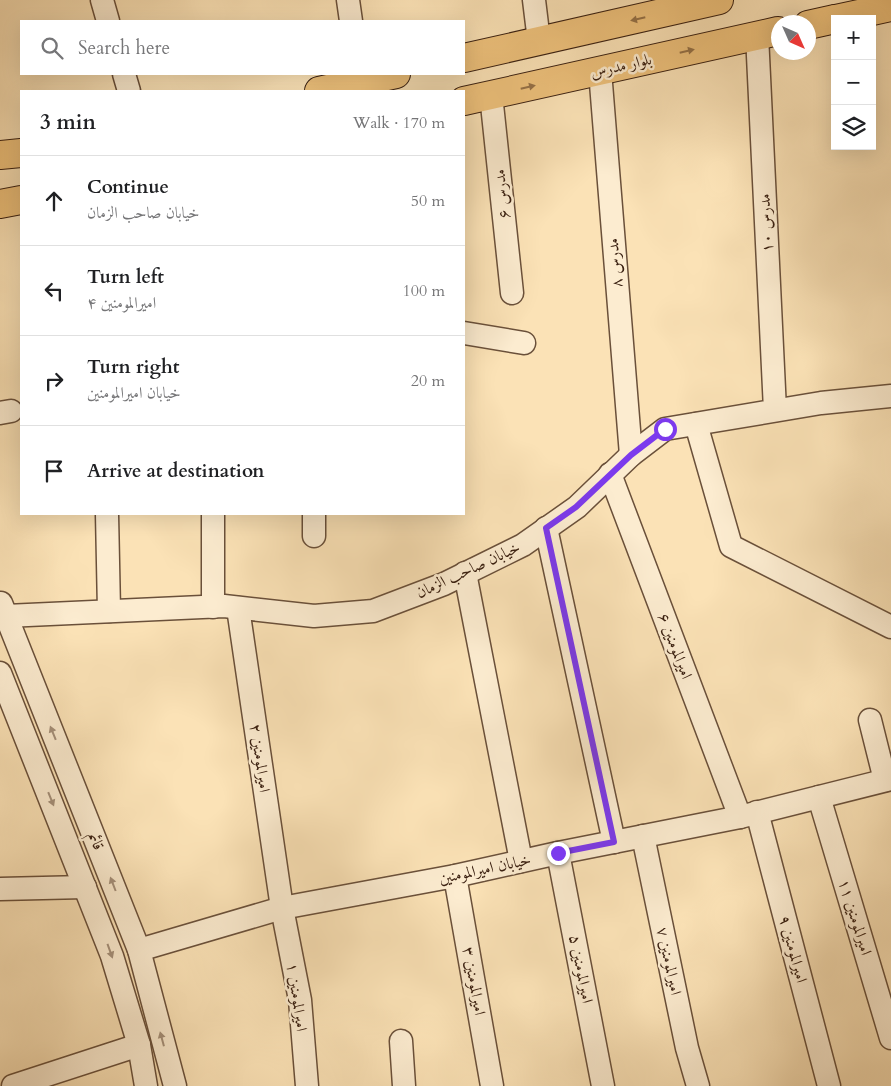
<!DOCTYPE html>
<html lang="en">
<head>
<meta charset="utf-8">
<style>
	body { margin:0; font-family:Cardo,Amiri,serif; background:#f2f2f2; color:#202124 }
	.controls { position:absolute; right:15px; top:15px; display:grid; overflow:hidden; border-radius:0px; box-shadow:0 5px 20px #0002 }
	.controls button { width:45px; height:45px; display:grid; place-items:center; padding:0; border:0; border-bottom:1px solid #e0e0e0; background:#fff; color:#202124; font:25px sans-serif }
	.compass { position:absolute; left:771px; top:15px; width:45px; height:45px; border-radius:50%; background:#fff; box-shadow:0 5px 20px #0002; rotate:135deg }
	.stop { position:absolute; width:15px; height:15px; margin:-11px; border:4px solid #7c3aed; border-radius:50%; background:#fff }
	.stop.end { background:#7c3aed; border-color:#fff; box-shadow:0 1px 5px #0008 }
	.list { margin:0; padding:0; list-style:none }
	h2 { display:flex; justify-content:space-between; align-items:center; height:65px; margin:0; padding:0 20px; font-size:21px }
	h2 small { font-size:16px; font-weight:400; color:#757577 }
	.list li { display:grid; grid-template-columns:32px 1fr auto; gap:15px; align-items:center; box-sizing:border-box; height:90px; padding:0 20px; border-top:1px solid #e0e0e0 }
	.list b { display:block; font-size:19px; white-space:nowrap }
	.list p { margin:0; font-size:16px; white-space:nowrap; color:#757577 }
	.list em { font-size:16px; font-style:normal; color:#757577 }
	.icon { flex:none; width:28px; height:28px; fill:none; stroke:currentColor; stroke-width:2; stroke-linecap:round; stroke-linejoin:round }
	.map { position:relative; flex:none; width:891px; height:1086px; overflow:hidden }
	.search { position:absolute; background:#fff; box-shadow:0 5px 20px #0002; left:20px; top:20px; width:445px; height:55px; display:flex; align-items:center; gap:12px; box-sizing:border-box; padding:0 18px; border-radius:0px; color:#757577; font-size:19px }
	.panel { position:absolute; background:#fff; box-shadow:0 5px 20px #0002; left:20px; top:90px; width:445px; height:425px; border-radius:0px }
	.map>svg:first-child { display:block }
	.lines { fill:none; stroke-linecap:round; stroke-linejoin:round }
	.minor-casing { stroke:#6a503a; stroke-width:25 }
	.major-casing { stroke:#3a2011; stroke-width:30 }
	.minor { stroke:#fcecd0; stroke-width:22 }
	.major { stroke:#eec17b; stroke-width:28 }
	.oneway { fill:#947046 }
	.oneway2 { fill:#a5907a }
	.route { stroke:#7c3aed; stroke-width:6 }
	.labels { text-anchor:middle; dominant-baseline:central; stroke-width:5; stroke-linejoin:round; paint-order:stroke }
	.street-label { font-size:16px; fill:#3a2011; stroke:#fcecd0 }
</style>
</head>
<body>
<div class="map">
<svg width="891" height="1086" viewBox="0 0 891 1086">
	<rect width="100%" height="100%" fill="#fbe2b6"/>
	<filter id="stains"><feTurbulence type="fractalNoise" baseFrequency=".004" numOctaves="4"/><feColorMatrix values="0 0 0 0 .2 0 0 0 0 .09 0 0 0 0 .02 0 0 0 .5 -.17"/></filter>
	<radialGradient id="worn" r=".72"><stop offset=".6" stop-color="#630" stop-opacity="0"/><stop offset="1" stop-color="#630" stop-opacity=".3"/></radialGradient>
	<g class="lines">
		<defs>
			<g id="minor">
				<path d="M102,0L108,21"/>
				<path d="M348,0L351,21"/>
				<path d="M534,0L539,41"/>
				<path d="M757,35L775,410"/>
				<path d="M600,71L631,455"/>
				<path d="M124,74L129,91"/>
				<path d="M491,95L512,293"/>
				<path d="M464,333L524,343"/>
				<path d="M0,413L11,411"/>
				<path d="M696,424L731,546L891,627"/>
				<path d="M610,474L740,817"/>
				<path d="M107,514L109,611"/>
				<path d="M213,514V607"/>
				<path d="M546,528L614,842"/>
				<path d="M314,536V514"/>
				<path d="M465,573L521,861"/>
				<path d="M1,603L139,950L175,1086"/>
				<path d="M238,608L282,908L300,1000L307,1086"/>
				<path d="M6,616L224,606L314,616L373,611L444,584L523,545L577,507L631,455L665,429L821,403L891,396"/>
				<path d="M0,673L112,956L139,1045L146,1086"/>
				<path d="M870,720L885,780"/>
				<path d="M819,797L891,1038"/>
				<path d="M757,812L829,1086"/>
				<path d="M643,836L687,1048L698,1086"/>
				<path d="M558,853L603,1086"/>
				<path d="M455,876L492,1086"/>
				<path d="M0,889L85,887"/>
				<path d="M139,950L282,908L455,876L558,853L740,817L891,779"/>
				<path d="M401,1041L404,1086"/>
				<path d="M13,1086L139,1045"/>
			</g>
			<g id="major">
				<path d="M836,19L891,7"/>
				<path d="M808,25L835,19"/>
				<path d="M464,58L719,0"/>
				<path d="M319,91L396,74"/>
				<path d="M464,101L778,31"/>
				<path d="M0,155L21,153"/>
				<path d="M0,204L21,200"/>
			</g>
		</defs>
		<!-- minor casing -->
		<use href="#minor" class="minor-casing"/>
		<!-- major casing -->
		<use href="#major" class="major-casing"/>
		<!-- minor -->
		<use href="#minor" class="minor"/>
		<!-- major -->
		<use href="#major" class="major"/>
	</g>
	<!-- one-way arrows -->
	<defs><path id="oneway-solid" d="M-6-.8H1V-3.2L6.5 0L1 3.2V.8H-6Z" transform="scale(1.25)"/></defs>
	<g class="oneway">
		<use href="#oneway-solid" transform="translate(638 19) rotate(167)"/>
		<use href="#oneway-solid" transform="translate(687 51) rotate(-13)"/>
		<use href="#oneway-solid" transform="translate(528 87) rotate(-13)"/>
	</g>
	<g class="oneway2">
		<use href="#oneway-solid" transform="translate(53 733) rotate(-112)"/>
		<use href="#oneway-solid" transform="translate(51 799) rotate(68)"/>
		<use href="#oneway-solid" transform="translate(113 884) rotate(-111)"/>
		<use href="#oneway-solid" transform="translate(110 951) rotate(70)"/>
		<use href="#oneway-solid" transform="translate(162 1039) rotate(-105)"/>
	</g>
	<g class="lines">
		<!-- route -->
		<path class="route" d="M558,853L614,842L546,528L576,507L631,455L665,429"/>
	</g>
	<g class="labels">
		<!-- street labels -->
		<g class="street-label">
			<text transform="translate(621 66) rotate(-13)">بلوار مدرس</text>
			<text transform="translate(502 194) rotate(-96)">مدرس ۶</text>
			<text transform="translate(766 223) rotate(-93)">مدرس ۱۰</text>
			<text transform="translate(615 263) rotate(-95)">مدرس ۸</text>
			<text transform="translate(468 570) rotate(-25)">خیابان صاحب الزمان</text>
			<text transform="translate(675 646) rotate(69)">امیرالمومنین ۶</text>
			<text transform="translate(260 758) rotate(82)">امیرالمومنین ۲</text>
			<text transform="translate(96 841) rotate(68)">قائم</text>
			<text transform="translate(485 869) rotate(-12)">خیابان امیرالمومنین</text>
			<text transform="translate(855 917) rotate(73)">امیرالمومنین ۱۱</text>
			<text transform="translate(793 949) rotate(75)">امیرالمومنین ۹</text>
			<text transform="translate(669 961) rotate(78)">امیرالمومنین ۷</text>
			<text transform="translate(581 969) rotate(79)">امیرالمومنین ۵</text>
			<text transform="translate(474 981) rotate(80)">امیرالمومنین ۳</text>
			<text transform="translate(297 997) rotate(82)">امیرالمومنین ۱</text>
		</g>
	</g>
	<rect width="100%" height="100%" filter="url(#stains)"/>
	<rect width="100%" height="100%" fill="url(#worn)"/>
</svg>
<div class="controls">
<button>+</button>
<button>−</button>
<button><svg class="icon" aria-label="layers" viewBox="0 0 24 24"><path d="M12 4l9 5-9 5-9-5zM3 14l9 5 9-5"/></svg></button>
</div>
<svg class="compass" viewBox="-18 -18 36 36"><path d="M0-13l5 13h-10z" fill="#e53935"/><path d="M0 13l5-13h-10z" fill="#757577"/></svg>
<div class="stop" style="left:665px;top:429px"></div>
<div class="stop end" style="left:558px;top:853px"></div>
<div class="search"><svg class="icon" aria-label="search" viewBox="0 0 24 24"><circle cx="10" cy="10" r="6"/><path d="M15 15l6 6"/></svg>Search here</div>
<section class="panel">
<h2>3 min<small>Walk · 170 m</small></h2>
<ul class="list">
<li><svg class="icon" aria-label="ahead" viewBox="0 0 24 24"><path d="M12 20V5M6 11l6-6 6 6"/></svg><div><b>Continue</b><p>خیابان صاحب الزمان</p></div><em>50 m</em></li>
<li><svg class="icon" aria-label="left" viewBox="0 0 24 24"><path d="M17 20v-9H6M10 6l-5 5 5 5"/></svg><div><b>Turn left</b><p>امیرالمومنین ۴</p></div><em>100 m</em></li>
<li><svg class="icon" aria-label="right" viewBox="0 0 24 24"><path d="M7 20v-9h11M14 6l5 5-5 5"/></svg><div><b>Turn right</b><p>خیابان امیرالمومنین</p></div><em>20 m</em></li>
<li><svg class="icon" aria-label="arrive" viewBox="0 0 24 24"><path d="M6 21V4h12l-3 4 3 4H6"/></svg><div><b>Arrive at destination</b></div></li>
</ul>
</section>
</div>
</body>
</html>
